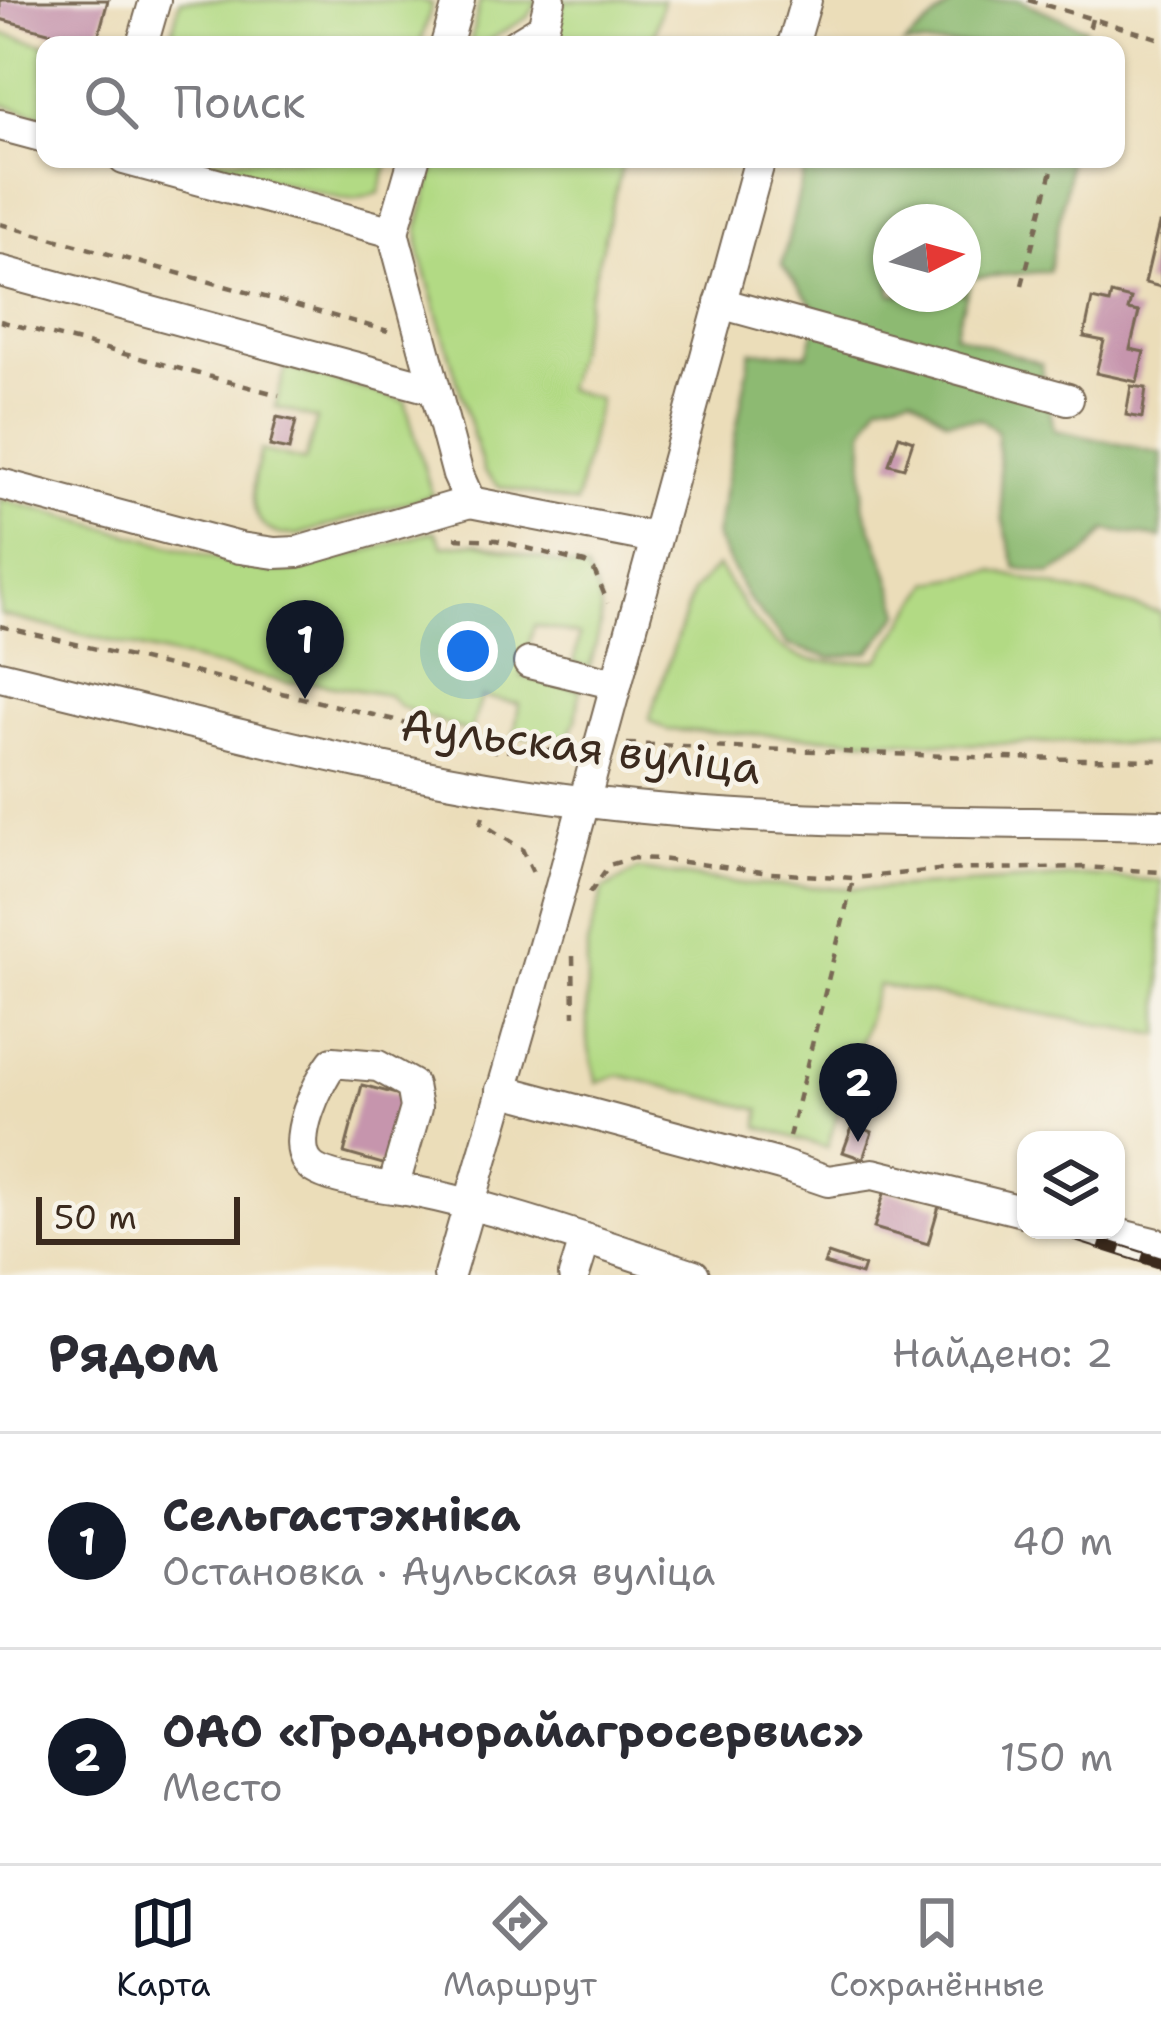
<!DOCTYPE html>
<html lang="ru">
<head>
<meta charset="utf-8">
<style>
	body { margin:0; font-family:"Shantell Sans",sans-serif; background:#f7f7f7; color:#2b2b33 }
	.controls { position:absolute; right:36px; bottom:36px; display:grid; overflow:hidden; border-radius:24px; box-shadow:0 3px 9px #0004 }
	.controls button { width:108px; height:108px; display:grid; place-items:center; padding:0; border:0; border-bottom:3px solid #e1e1e2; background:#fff; color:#2b2b33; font:60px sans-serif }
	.compass { position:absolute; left:873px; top:204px; width:108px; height:108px; border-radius:50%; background:#fff; box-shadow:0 3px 9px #0004; rotate:84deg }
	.scale { position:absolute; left:36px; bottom:30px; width:204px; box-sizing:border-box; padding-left:12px; border:6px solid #3b2a1e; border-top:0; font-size:33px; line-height:42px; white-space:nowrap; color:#3b2a1e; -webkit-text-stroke:9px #f7f3e8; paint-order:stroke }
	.you { position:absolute; left:468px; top:651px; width:42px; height:42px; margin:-30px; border:9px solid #fff; border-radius:50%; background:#1a73e8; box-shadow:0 0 0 18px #1a73e833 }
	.badge { display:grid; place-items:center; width:78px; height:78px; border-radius:50%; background:#111827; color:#fff; font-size:39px; font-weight:700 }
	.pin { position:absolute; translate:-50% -99px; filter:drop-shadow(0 3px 6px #0008) }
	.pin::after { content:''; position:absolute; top:63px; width:42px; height:36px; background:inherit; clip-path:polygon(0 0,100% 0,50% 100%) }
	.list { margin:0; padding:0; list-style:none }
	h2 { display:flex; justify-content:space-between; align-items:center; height:156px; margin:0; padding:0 48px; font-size:51px }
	h2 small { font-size:39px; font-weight:400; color:#7c7c81 }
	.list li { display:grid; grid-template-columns:78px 1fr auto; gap:36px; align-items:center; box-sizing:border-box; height:216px; padding:0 48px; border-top:3px solid #e1e1e2 }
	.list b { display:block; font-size:45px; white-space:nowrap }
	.list p { margin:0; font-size:39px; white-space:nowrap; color:#7c7c81 }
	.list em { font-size:39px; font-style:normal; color:#7c7c81 }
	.icon { flex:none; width:66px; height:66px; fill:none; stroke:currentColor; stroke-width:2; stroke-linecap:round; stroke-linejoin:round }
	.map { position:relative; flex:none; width:1161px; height:1275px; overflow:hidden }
	.search { position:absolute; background:#fff; box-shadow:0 3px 9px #0004; left:36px; right:36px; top:36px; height:132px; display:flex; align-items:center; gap:30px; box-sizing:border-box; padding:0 42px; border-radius:24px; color:#7c7c81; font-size:45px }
	.sheet { height:588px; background:#fff }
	nav { display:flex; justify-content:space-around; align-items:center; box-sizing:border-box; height:168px; border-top:3px solid #e1e1e2; background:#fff; font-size:33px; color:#7c7c81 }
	nav a { display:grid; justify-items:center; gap:6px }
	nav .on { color:#111827 }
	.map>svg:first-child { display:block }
	.green { fill:#b2da84; stroke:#768251; stroke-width:3 }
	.forest { fill:#8dba72; stroke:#647248; stroke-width:3; fill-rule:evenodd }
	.building { fill:#c695ad }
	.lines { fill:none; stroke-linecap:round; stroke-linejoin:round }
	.minor-casing { stroke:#796954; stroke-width:34 }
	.path { stroke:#796954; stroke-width:4.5; stroke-dasharray:9 9; stroke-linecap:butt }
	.minor { stroke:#fff; stroke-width:30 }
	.rail-casing { stroke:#3b2a1e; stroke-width:12 }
	.rail { stroke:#f7f3e8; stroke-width:8; stroke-dasharray:22; stroke-linecap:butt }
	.labels { text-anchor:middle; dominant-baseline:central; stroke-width:9; stroke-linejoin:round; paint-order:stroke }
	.street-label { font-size:45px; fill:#3b2a1e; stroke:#f7f3e8 }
</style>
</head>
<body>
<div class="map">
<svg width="1161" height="1275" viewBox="0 0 1161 1275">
	<rect width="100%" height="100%" fill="#f7f3e8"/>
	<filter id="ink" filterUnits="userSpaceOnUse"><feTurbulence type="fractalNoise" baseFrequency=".00833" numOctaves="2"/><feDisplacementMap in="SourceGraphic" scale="24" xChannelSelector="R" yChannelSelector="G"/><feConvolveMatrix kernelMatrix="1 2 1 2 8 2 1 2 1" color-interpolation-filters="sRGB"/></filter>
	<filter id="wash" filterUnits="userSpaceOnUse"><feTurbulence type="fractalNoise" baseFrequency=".004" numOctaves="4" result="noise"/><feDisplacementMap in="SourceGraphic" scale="48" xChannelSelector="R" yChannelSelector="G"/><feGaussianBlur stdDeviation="2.7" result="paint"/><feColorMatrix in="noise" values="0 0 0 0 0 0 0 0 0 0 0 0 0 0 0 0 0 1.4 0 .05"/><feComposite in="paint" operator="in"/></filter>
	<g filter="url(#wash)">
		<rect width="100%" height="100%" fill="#ebddb9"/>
		<!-- green -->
		<g class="green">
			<path d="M180,0H419L432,4L420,45H169Z"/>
			<path d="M480,0H539L528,17L481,45H470Z"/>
			<path d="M564,0H663L652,45H541L554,36Z"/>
			<path d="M0,33L47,45H45V116L0,104Z"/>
			<path d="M194,159H389L379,193L357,199H343Z"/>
			<path d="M437,159H624L566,389L599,399L576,504L499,486L484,472L420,254L418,227Z"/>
			<path d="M286,367L405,401L432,495L297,535C290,534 282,536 276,533C241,519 255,477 261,450L305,461L317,419L275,407Z"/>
			<path d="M0,499L268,572L300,570L435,531L443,546L476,543L586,570C610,611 600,624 590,667L574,664L579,635L534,625L521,676L580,689L576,720L569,736L514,737L519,704L482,697L470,733L401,707L388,695L304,681L289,683L0,615Z"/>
			<path d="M717,566C769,642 778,673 879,659L931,582L994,571L1161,613V746L1089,742L969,744L667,730L649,720L693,591Z"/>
			<path d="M638,870L753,885L876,889L1083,876L1161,881V1035L878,985L827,1148L759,1127L760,1110L619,1075L597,1083L587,1040V945L603,890Z"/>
		</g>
		<!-- forest -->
		<g class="forest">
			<path d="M957,0H1019L1085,28L1080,45H904Z"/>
			<path d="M807,159H1068V176L1049,271L972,278L954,334L1041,364L1054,430L1161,453V538L1106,530L1085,554L1050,574L1016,568L1003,521L997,431L981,419L946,420L912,395L879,402L864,430L863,505L886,565L901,613L869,652L831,658L788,645L748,599L716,537L751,351L808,354L819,314L782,265ZM891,222H963V294H891Z"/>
		</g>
		<g id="blocks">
			<!-- building -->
			<g class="building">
				<path d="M0,0H108L96,45L0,19Z"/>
				<path d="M1159,224H1161V287L1145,283Z"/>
				<path d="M1111,294L1131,299L1128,310L1139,312L1130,349L1144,352L1137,382L1096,373L1104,341L1084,337L1092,299L1109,303Z"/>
				<path d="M1131,386L1146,388L1142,418L1126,415Z"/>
				<path d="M277,417L296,421L289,450L270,446Z"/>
				<path d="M899,436L913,441L904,468L889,464Z"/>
				<path d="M362,1085L404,1096L386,1165L344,1153Z"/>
				<path d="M853,1125L872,1132L863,1159L843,1152Z"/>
				<path d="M885,1190L939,1206L928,1244L874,1228Z"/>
				<path d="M828,1254L864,1266L861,1275L824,1264Z"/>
			</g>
		</g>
	</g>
	<g filter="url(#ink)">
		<use href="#blocks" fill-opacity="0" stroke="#796954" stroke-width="3"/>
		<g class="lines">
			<defs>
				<g id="minor">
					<path d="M142,45L155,0"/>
					<path d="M446,45L459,0"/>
					<path d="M515,45L543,28L550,0"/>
					<path d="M793,45L806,0"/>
					<path d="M0,125L45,137"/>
					<path d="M124,159L393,232L458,475L470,502L655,538"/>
					<path d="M393,232L414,159"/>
					<path d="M0,271L434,389"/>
					<path d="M720,303L1068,399"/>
					<path d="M0,484L240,548L275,553L298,552L470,502"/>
					<path d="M529,663L616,684"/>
					<path d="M0,676C194,722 389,778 588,802C778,825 970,821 1161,825"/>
					<path d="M501,1090L781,1165L828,1181L873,1174L1026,1212"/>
					<path d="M393,1188L416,1108L412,1085L378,1066L333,1062C318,1082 290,1140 308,1163C320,1180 390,1187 412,1191C508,1210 601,1245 694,1275"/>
					<path d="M1101,1230L1161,1245"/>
					<path d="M449,1275L558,897L760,159"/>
					<path d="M574,1275L585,1240"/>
				</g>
			</defs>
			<!-- minor casing -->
			<use href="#minor" class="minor-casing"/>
			<!-- path -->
			<g class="path">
				<path d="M1028,0L1161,39"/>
				<path d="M1085,45L1092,19"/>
				<path d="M0,224L388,331"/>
				<path d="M1022,285L1055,159"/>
				<path d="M0,321L279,395"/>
				<path d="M455,538L496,540L585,563L594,570L608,603"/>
				<path d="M0,626L399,721L426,733L496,751L563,750L571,744"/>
				<path d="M627,744L1000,758L1161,760"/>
				<path d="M665,781L667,746"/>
				<path d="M483,816L481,823L522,849L534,875"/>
				<path d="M590,893L609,865L633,858L660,859L771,873L854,878L938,870L1083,867L1161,872"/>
				<path d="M573,956L574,1016"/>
				<path d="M789,1137L853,880"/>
			</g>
			<!-- minor -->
			<use href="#minor" class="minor"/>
			<defs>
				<path id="rail" d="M1079,1237L1161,1263"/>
			</defs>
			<!-- rail casing -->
			<use href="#rail" class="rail-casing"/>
			<!-- rail -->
			<use href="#rail" class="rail"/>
		</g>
	</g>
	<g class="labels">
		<!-- street labels -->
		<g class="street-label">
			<text transform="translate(581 746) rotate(7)">Аульская вуліца</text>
		</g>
	</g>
</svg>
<div class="controls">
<button><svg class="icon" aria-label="layers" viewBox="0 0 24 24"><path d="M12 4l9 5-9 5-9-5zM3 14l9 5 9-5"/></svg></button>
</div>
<svg class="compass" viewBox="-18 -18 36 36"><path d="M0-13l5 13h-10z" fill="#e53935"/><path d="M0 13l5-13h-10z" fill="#7c7c81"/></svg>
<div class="scale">50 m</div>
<div class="you"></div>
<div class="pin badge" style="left:305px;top:699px">1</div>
<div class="pin badge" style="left:858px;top:1142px">2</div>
<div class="search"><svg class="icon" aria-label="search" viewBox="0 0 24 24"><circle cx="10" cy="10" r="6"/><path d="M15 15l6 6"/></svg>Поиск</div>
</div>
<section class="sheet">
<h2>Рядом<small>Найдено: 2</small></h2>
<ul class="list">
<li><span class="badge">1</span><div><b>Сельгастэхніка</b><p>Остановка · Аульская вуліца</p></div><em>40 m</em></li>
<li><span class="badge">2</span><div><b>ОАО «Гроднорайагросервис»</b><p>Место</p></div><em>150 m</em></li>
</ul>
</section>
<nav>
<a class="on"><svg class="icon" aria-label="map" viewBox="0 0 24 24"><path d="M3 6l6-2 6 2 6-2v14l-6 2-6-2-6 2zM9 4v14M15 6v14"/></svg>Карта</a>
<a><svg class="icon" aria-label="directions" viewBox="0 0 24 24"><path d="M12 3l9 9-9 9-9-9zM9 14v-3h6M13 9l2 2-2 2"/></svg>Маршрут</a>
<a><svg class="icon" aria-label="saved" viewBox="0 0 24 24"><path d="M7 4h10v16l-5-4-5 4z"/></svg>Сохранённые</a>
</nav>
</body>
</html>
